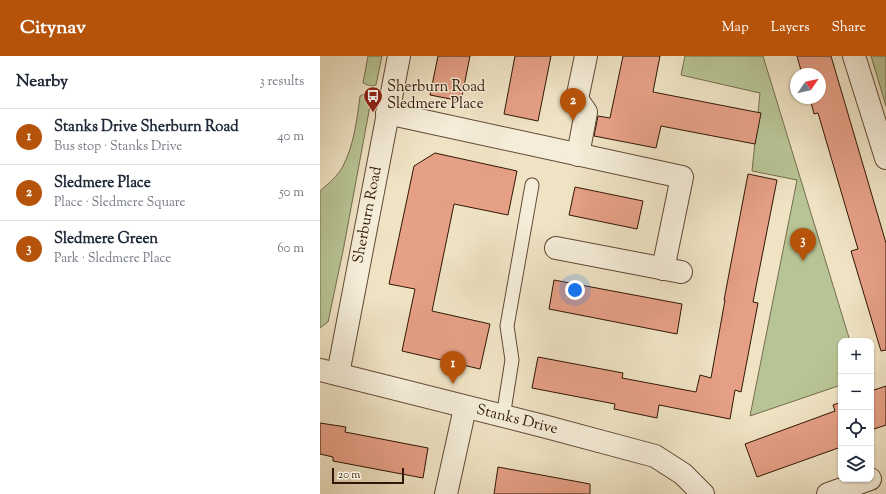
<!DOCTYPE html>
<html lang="en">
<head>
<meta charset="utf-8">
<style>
	body { margin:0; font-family:"Sorts Mill Goudy",serif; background:#f6f6f7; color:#1f2937 }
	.controls { position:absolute; right:12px; bottom:12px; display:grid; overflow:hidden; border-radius:8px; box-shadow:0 1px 3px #0004 }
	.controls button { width:36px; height:36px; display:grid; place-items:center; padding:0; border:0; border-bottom:1px solid #e0e1e3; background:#fff; color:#1f2937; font:20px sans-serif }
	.compass { position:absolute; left:470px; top:12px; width:36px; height:36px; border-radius:50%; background:#fff; box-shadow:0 1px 3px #0004; rotate:56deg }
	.scale { position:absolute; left:12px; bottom:10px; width:72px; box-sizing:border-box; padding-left:4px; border:2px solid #311605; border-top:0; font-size:11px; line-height:14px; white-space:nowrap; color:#311605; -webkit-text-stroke:3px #f5edd9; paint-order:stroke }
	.you { position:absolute; left:255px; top:234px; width:14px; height:14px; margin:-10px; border:3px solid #fff; border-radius:50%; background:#1a73e8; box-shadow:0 0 0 6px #1a73e833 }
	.badge { display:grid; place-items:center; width:26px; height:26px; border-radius:50%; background:#b45309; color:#fff; font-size:13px; font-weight:700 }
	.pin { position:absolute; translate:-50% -33px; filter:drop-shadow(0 1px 2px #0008) }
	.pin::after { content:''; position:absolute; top:21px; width:14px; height:12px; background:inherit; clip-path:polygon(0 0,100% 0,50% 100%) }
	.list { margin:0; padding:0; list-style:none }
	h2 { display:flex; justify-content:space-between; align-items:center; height:52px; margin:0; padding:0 16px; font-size:17px }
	h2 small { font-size:13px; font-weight:400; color:#747a83 }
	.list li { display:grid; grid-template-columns:26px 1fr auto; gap:12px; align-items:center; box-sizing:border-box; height:56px; padding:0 16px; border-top:1px solid #e0e1e3 }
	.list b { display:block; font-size:15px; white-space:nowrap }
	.list p { margin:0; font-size:13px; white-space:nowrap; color:#747a83 }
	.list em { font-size:13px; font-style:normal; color:#747a83 }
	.icon { flex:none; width:22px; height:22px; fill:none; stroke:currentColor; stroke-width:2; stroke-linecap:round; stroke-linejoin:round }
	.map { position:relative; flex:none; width:566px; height:438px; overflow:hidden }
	header { display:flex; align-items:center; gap:24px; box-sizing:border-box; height:56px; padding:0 20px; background:#b45309; color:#fff }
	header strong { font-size:19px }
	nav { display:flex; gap:22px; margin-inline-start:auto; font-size:14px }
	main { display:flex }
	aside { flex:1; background:#fff }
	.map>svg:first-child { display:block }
	.green { fill:#b8c495; stroke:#746d4d }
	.building { fill:#e6a086; stroke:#311605 }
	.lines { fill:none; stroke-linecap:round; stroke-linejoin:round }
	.lane-casing { stroke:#604935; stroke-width:15 }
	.street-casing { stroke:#604935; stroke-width:24 }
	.lane { stroke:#f5edd9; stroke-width:13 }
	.street { stroke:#f5edd9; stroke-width:22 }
	.labels { text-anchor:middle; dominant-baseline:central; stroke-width:3; stroke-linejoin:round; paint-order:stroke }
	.poi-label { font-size:15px; fill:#311605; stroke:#f5edd9; text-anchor:start }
	.street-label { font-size:15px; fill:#311605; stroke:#f5edd9 }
</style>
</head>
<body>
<header>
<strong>Citynav</strong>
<nav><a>Map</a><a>Layers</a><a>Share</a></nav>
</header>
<main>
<aside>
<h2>Nearby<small>3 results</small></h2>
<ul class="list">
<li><span class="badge">1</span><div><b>Stanks Drive Sherburn Road</b><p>Bus stop · Stanks Drive</p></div><em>40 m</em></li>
<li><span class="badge">2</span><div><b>Sledmere Place</b><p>Place · Sledmere Square</p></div><em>50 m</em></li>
<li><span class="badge">3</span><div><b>Sledmere Green</b><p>Park · Sledmere Place</p></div><em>60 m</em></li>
</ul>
</aside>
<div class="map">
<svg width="566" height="438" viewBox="0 0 566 438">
	<rect width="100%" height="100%" fill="#efe3c4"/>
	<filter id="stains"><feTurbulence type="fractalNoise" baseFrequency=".005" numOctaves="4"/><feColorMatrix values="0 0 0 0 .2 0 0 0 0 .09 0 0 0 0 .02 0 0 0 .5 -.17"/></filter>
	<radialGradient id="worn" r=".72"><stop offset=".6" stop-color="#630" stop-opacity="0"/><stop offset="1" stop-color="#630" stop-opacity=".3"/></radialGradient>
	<!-- green -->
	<g class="green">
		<path d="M48,0H62L56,29C52,31 47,29 43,27Z"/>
		<path d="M365,0H443L530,285H521V329L430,360L477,124L432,115L440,37L361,19Z"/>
		<path d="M551,0H566V50Z"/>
		<path d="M44,38L52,39L23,195L8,266L0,272V135C8,128 18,120 23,110C34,89 37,63 40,40Z"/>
	</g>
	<!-- building -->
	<g class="building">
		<path d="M118,0H150L141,45L110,39Z"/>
		<path d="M195,0H231L218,65L184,58Z"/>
		<path d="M303,0H340L333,36L441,57L435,88L341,70L336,92L274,80L278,60L290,62Z"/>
		<path d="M477,0H511L566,187V294L561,295L531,195L538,193L498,57L494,58L490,42H500V18H482Z"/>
		<path d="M115,97L197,115L188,159L134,148L112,255L170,268L160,313L82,295L95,233L69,228L94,110Z"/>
		<path d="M428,118L457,124L433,246L438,247L421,336L415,334L410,363L339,349L337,362L294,353L295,348L212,332L218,301L303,317L302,322L376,336L380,319L391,322L405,244H404Z"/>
		<path d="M255,131L323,145L317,173L249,159Z"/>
		<path d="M234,224L362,248L357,278L229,253Z"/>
		<path d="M566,330V369L551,374V335Z"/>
		<path d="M521,346V391L437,421L425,388L515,355L513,349Z"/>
		<path d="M0,367L26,371L25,376L108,392L103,422L13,405V401L0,398Z"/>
		<path d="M178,411L270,428V438H174Z"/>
	</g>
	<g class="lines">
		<defs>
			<path id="lane" d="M183,361L192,304L187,270L212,129"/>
			<g id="street">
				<path d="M534,0L566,102"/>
				<path d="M67,57L362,121L343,213"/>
				<path d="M258,99L266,56L257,43L266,0"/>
				<path d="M236,192L361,216"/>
				<path d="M0,314L223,370L335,400L363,418L383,438"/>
				<path d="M18,318L79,0"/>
				<path d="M126,438L145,352"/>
				<path d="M508,438L550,423"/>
			</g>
		</defs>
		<!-- lane casing -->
		<use href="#lane" class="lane-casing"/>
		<!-- street casing -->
		<use href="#street" class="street-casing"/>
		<!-- lane -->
		<use href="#lane" class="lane"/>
		<!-- street -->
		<use href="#street" class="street"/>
	</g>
	<!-- icons -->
	<defs>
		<symbol id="bus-pin" viewBox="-11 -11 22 30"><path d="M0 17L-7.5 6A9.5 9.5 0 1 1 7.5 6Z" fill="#8f2418" stroke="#f5edd9"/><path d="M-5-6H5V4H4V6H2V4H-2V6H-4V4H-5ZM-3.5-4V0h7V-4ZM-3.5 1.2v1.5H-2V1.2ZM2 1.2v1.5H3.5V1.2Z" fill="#fff"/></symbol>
	</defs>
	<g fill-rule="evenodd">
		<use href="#bus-pin" x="42" y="29" width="22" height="30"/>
	</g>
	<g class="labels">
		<!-- poi labels -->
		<g class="poi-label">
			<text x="67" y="31">Sherburn Road<tspan x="67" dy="17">Sledmere Place</tspan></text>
		</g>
		<!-- street labels -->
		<g class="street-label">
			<text transform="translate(48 159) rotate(-79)">Sherburn Road</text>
			<text transform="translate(197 364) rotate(14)">Stanks Drive</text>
		</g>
	</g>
	<rect width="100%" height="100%" filter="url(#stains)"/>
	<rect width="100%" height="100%" fill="url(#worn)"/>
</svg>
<div class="controls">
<button>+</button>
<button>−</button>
<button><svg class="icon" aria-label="locate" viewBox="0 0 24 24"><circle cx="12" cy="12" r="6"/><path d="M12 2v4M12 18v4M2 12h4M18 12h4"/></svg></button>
<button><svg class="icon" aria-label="layers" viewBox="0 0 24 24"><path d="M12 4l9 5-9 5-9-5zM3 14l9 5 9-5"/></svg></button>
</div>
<svg class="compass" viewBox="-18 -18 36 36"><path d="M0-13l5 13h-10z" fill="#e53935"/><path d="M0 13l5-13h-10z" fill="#747a83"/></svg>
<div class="scale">20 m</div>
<div class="you"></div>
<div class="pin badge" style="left:133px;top:328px">1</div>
<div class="pin badge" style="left:253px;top:65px">2</div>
<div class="pin badge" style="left:483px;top:205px">3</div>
</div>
</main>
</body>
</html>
